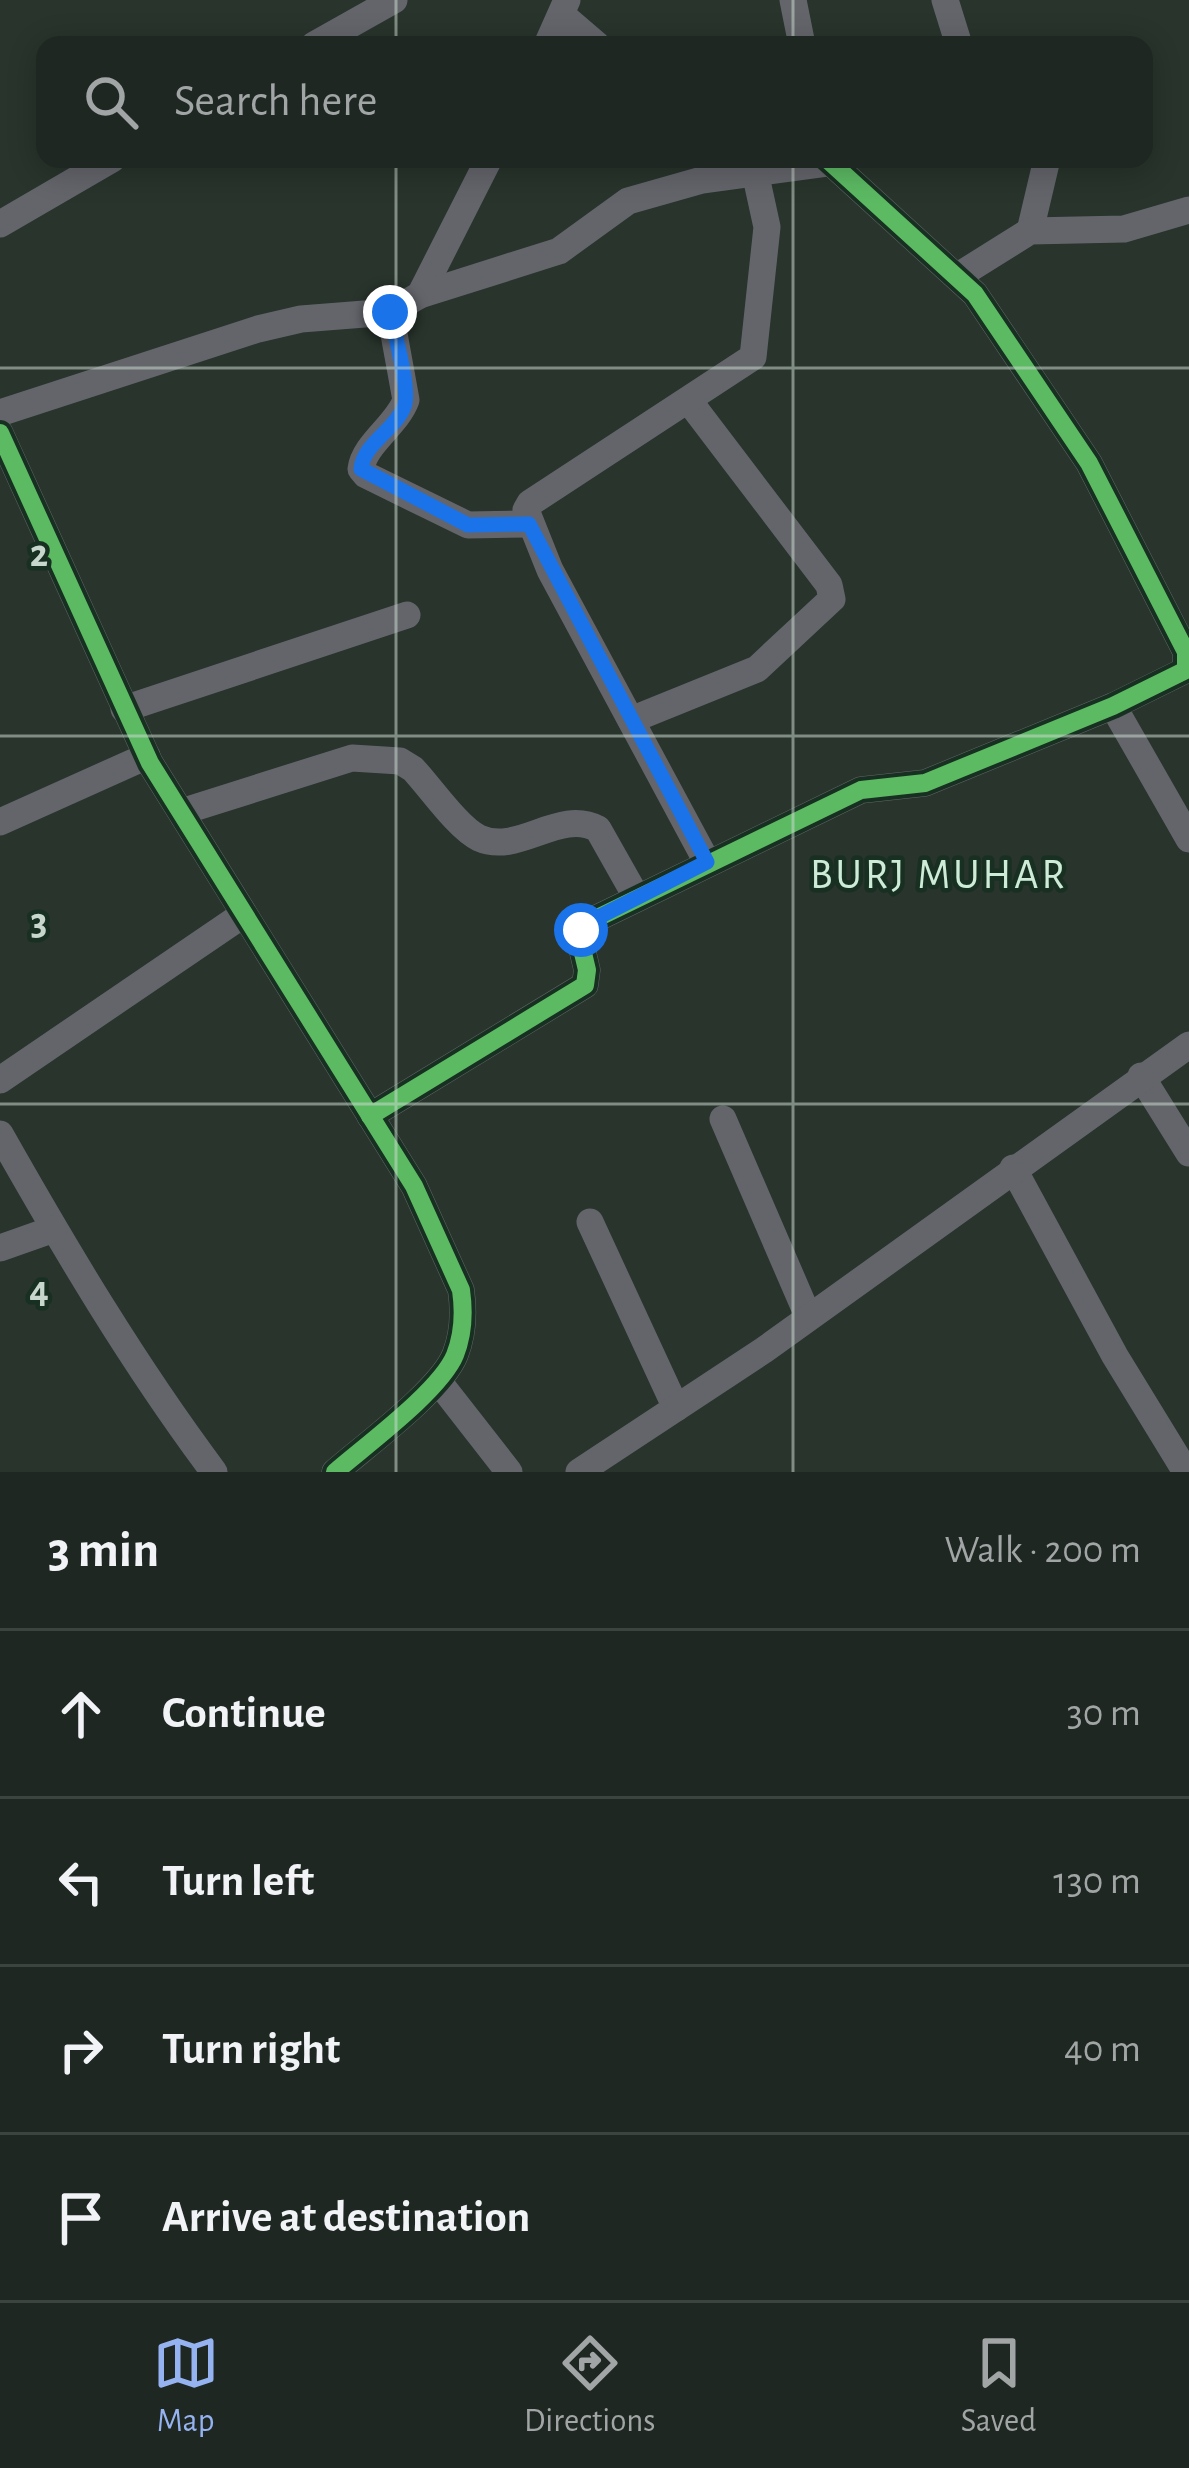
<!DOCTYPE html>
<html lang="en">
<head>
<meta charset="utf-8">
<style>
	body { margin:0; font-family:"Alegreya Sans",sans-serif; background:#262f2a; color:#f1f3f6 }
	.stop { position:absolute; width:36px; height:36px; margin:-27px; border:9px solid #1a73e8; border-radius:50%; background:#fff }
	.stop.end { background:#1a73e8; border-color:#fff; box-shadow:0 3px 12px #0008 }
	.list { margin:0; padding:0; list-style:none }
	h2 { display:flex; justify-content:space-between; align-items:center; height:156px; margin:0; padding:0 48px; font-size:51px }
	h2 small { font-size:39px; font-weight:400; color:#a1a5a5 }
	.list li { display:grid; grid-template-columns:78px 1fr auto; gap:36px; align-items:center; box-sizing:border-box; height:168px; padding:0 48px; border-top:3px solid #3c443f }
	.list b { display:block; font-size:45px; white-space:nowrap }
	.list em { font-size:39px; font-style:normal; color:#a1a5a5 }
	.icon { flex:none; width:66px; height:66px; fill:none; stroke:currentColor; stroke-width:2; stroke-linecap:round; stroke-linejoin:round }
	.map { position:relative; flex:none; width:1189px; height:1472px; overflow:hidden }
	.search { position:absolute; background:#1e2721; box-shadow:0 6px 30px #0003; left:36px; right:36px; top:36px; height:132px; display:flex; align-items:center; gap:30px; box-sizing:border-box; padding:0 42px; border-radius:24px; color:#a1a5a5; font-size:45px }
	.sheet { height:828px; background:#1e2721 }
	nav { display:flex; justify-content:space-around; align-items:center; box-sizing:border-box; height:168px; border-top:3px solid #3c443f; background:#1e2721; font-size:33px; color:#a1a5a5 }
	nav a { display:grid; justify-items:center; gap:6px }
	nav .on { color:#95b2f1 }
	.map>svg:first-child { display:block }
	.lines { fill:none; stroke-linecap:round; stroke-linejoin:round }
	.street { stroke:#64656b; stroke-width:27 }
	.cycleway-casing { stroke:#183021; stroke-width:26 }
	.cycleway { stroke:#5cba63; stroke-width:18 }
	.route { stroke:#1a73e8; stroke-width:15 }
	.grid { fill:none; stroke:#c8d7cd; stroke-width:3; stroke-opacity:0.55 }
	.labels { text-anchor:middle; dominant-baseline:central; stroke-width:9; stroke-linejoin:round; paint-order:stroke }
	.quarter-label { font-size:42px; letter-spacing:3px; fill:#ceebd8; stroke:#183021 }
	.grid-label { font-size:39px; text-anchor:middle; font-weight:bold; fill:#c8d7cd; stroke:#183021; stroke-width:9; stroke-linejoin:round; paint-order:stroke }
</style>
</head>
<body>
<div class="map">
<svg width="1189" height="1472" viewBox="0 0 1189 1472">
	<rect width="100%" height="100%" fill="#28342c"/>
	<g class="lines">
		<!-- street -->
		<g class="street">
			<path d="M793,0L802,45"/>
			<path d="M945,0L959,45"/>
			<path d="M562,15L597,45"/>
			<path d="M314,45L394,0"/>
			<path d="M547,45L567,0"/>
			<path d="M0,224L112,159"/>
			<path d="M1030,231L1047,159"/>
			<path d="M958,276L1030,231L1124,229L1189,210"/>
			<path d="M420,295L489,159"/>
			<path d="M390,312L406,400C397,425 364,444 361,469L366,475L468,525L529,524"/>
			<path d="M0,413L258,329L301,319L390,312L420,295L559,251L628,201L702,180L827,163"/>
			<path d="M0,433L150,763L414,1186L461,1290C464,1311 463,1335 455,1355C440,1391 366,1445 335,1472"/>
			<path d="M1113,706L1189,839"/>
			<path d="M124,709L407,615"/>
			<path d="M631,720L757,669L832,599L829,585L689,401"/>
			<path d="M181,812L352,758L400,761L413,769C430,787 458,828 479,838C518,856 559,808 598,829L637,898"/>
			<path d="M0,822L147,756"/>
			<path d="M707,862L550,570L526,510L530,503L753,357L767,227L755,172"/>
			<path d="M1141,1076L1189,1153"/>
			<path d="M0,1080L244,914"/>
			<path d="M370,1116L585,985L587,970L579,936L589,922L861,790L925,783L1113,706L1186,670V652L1089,463L975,294L827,159"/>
			<path d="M723,1119L808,1316"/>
			<path d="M0,1134C65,1249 134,1365 214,1472"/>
			<path d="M1013,1168L1115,1356L1186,1472"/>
			<path d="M590,1222L676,1408"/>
			<path d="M0,1248L54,1229"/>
			<path d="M438,1381L509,1472"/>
			<path d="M579,1472L764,1350L1189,1045"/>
		</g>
		<defs>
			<g id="cycleway">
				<path d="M0,433L150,763L414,1186L461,1290C464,1311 463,1335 455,1355C440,1391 366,1445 335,1472"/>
				<path d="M370,1116L585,985L587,970L579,936L589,922L861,790L925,783L1113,706L1186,670V652L1089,463L975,294L827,159"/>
			</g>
		</defs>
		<!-- cycleway casing -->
		<use href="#cycleway" class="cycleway-casing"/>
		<!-- cycleway -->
		<use href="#cycleway" class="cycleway"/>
	</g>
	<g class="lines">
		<!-- route -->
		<path class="route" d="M390,312C394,332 411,390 404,407C395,430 363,444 361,469L468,525L529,524L707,862L589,922L581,930"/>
	</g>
	<!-- grid -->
	<path class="grid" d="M396,0V45M793,0V45M396,159V1472M793,159V1472M0,368H1189M0,736H1189M0,1104H1189"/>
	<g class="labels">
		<!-- quarter labels -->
		<g class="quarter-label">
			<text x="939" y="875">BURJ MUHAR</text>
		</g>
	</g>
	<g class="grid-label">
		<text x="39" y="566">2</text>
		<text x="39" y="934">3</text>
		<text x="39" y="1302">4</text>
	</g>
</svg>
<div class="stop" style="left:581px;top:930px"></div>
<div class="stop end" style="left:390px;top:312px"></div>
<div class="search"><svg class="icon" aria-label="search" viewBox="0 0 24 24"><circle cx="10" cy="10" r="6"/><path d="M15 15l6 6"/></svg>Search here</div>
</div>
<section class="sheet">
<h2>3 min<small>Walk · 200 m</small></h2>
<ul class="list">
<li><svg class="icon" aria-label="ahead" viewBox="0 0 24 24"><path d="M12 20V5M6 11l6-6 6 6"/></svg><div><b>Continue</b></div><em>30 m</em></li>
<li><svg class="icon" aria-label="left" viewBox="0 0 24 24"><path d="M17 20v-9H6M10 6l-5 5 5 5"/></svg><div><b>Turn left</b></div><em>130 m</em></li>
<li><svg class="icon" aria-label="right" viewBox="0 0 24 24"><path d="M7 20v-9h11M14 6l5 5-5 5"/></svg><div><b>Turn right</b></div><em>40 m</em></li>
<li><svg class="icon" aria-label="arrive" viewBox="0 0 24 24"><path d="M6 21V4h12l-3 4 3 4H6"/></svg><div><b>Arrive at destination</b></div></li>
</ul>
</section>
<nav>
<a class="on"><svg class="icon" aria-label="map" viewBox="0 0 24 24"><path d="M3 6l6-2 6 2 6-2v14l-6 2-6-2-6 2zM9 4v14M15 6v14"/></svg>Map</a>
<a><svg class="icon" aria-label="directions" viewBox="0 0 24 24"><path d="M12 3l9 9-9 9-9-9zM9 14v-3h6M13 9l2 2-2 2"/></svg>Directions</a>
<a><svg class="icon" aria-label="saved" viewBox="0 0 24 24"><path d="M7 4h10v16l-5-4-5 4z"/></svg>Saved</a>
</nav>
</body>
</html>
